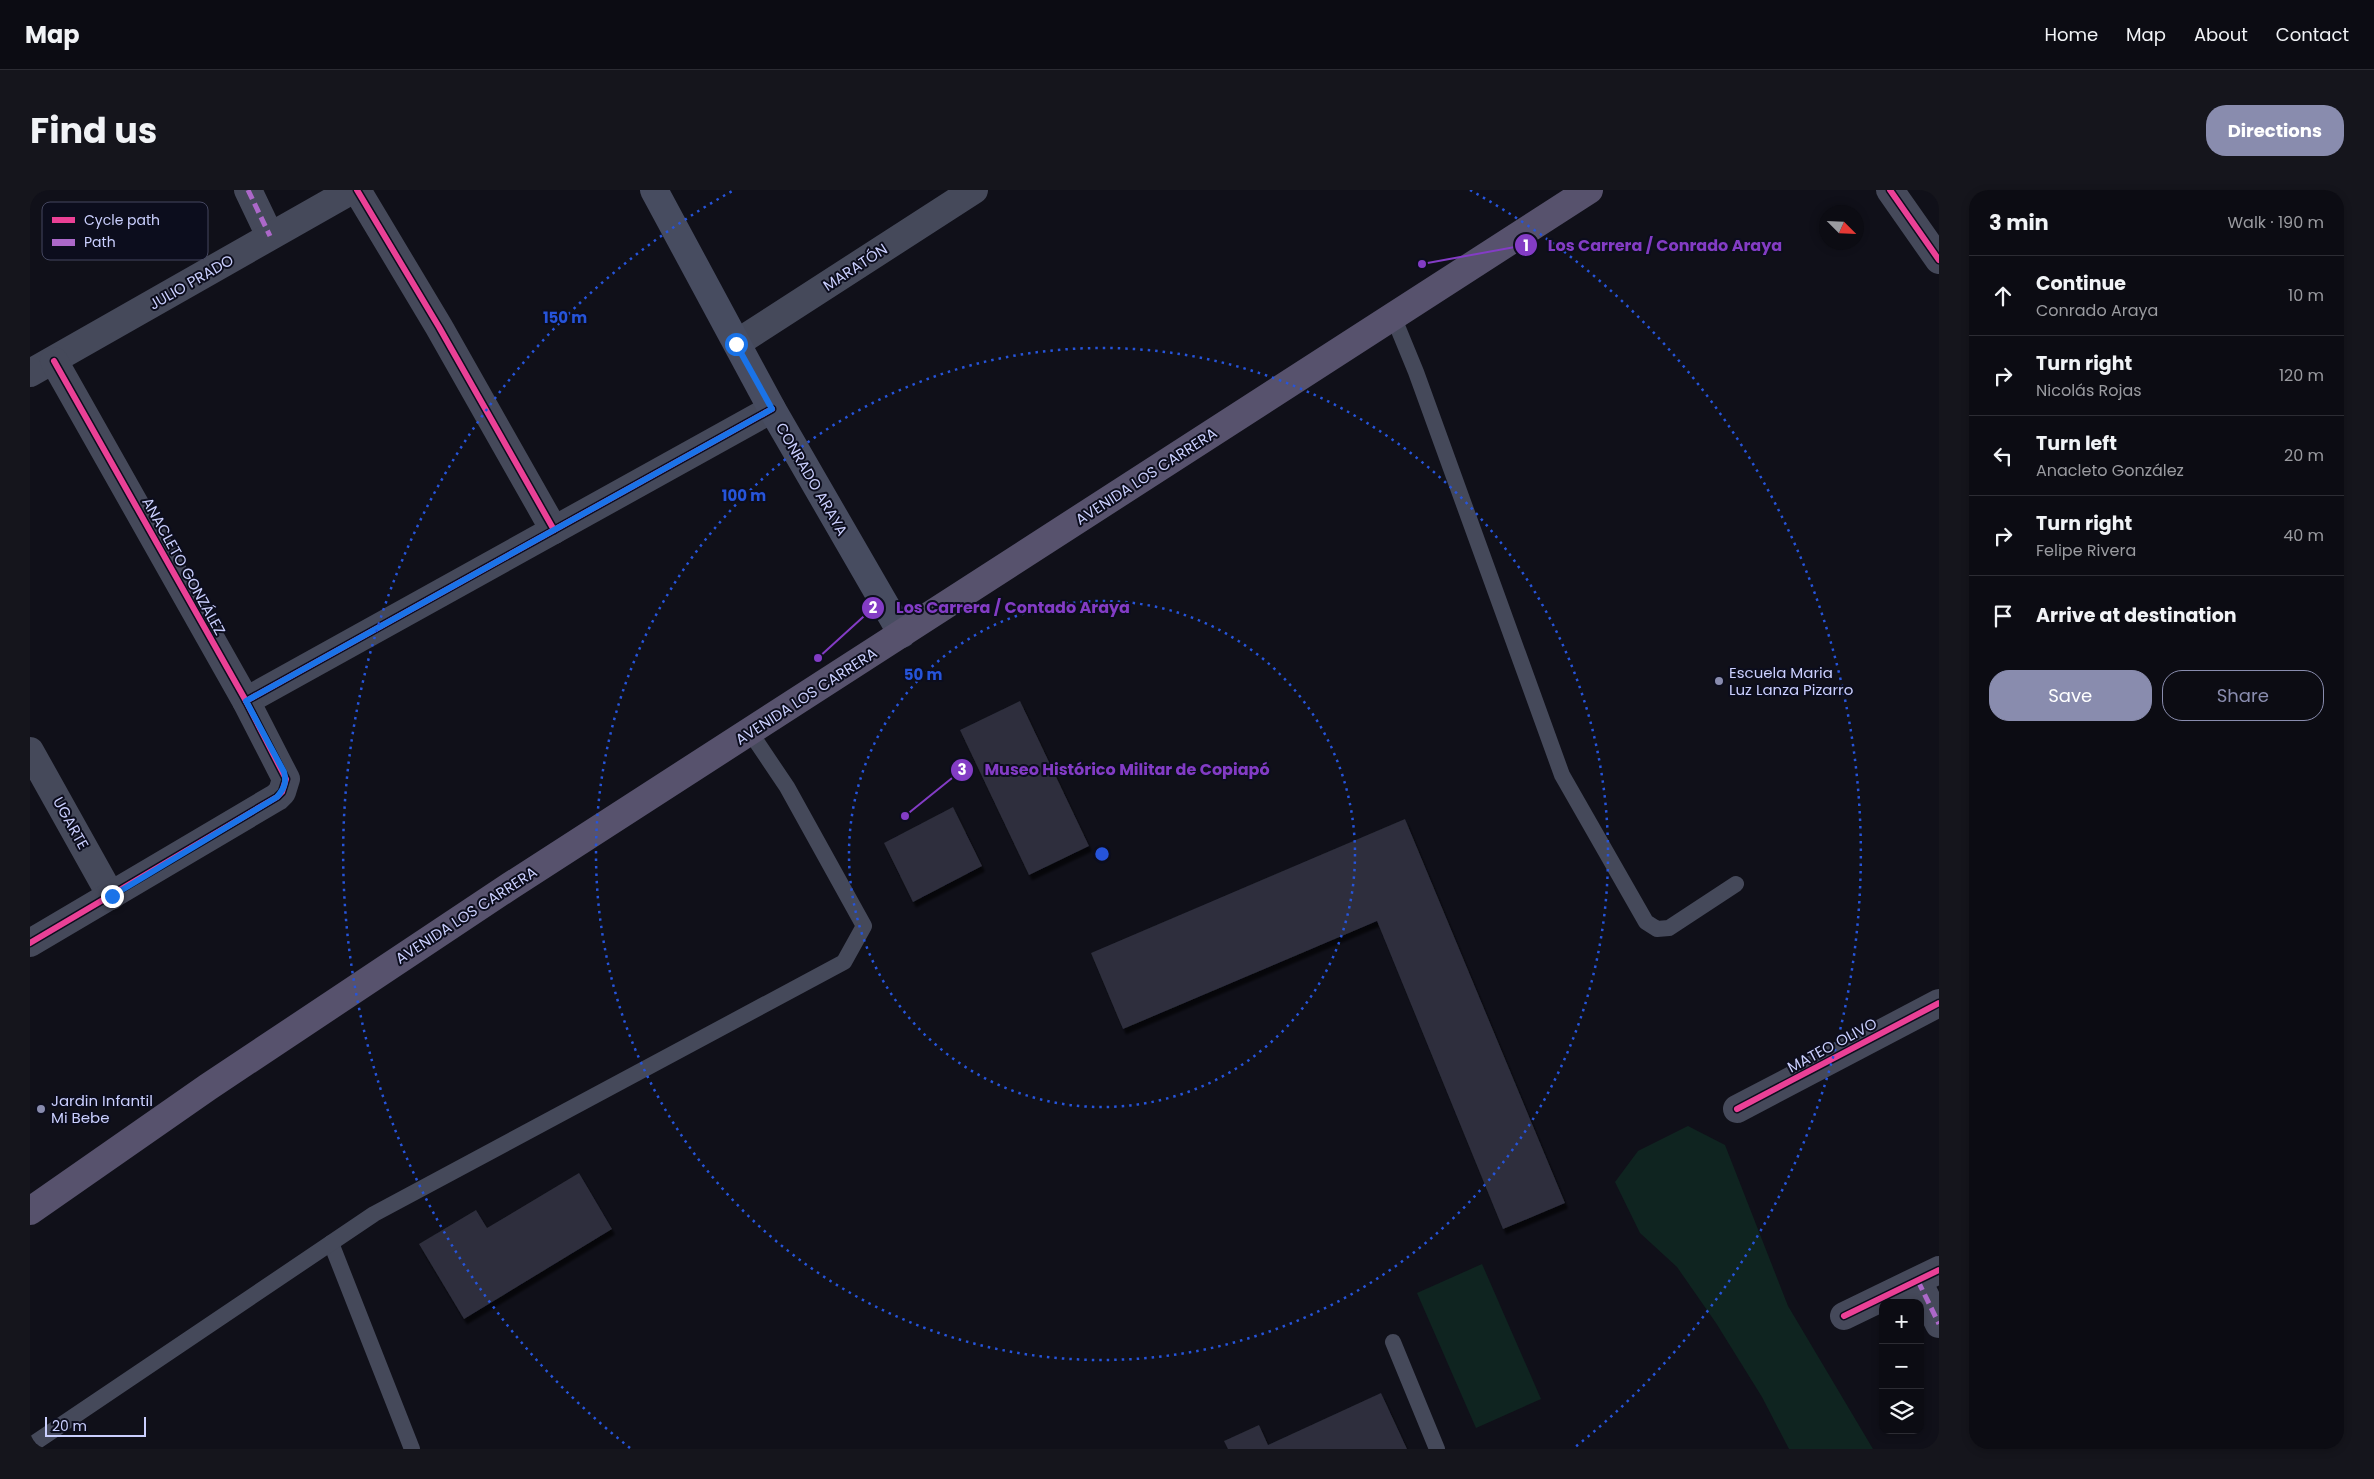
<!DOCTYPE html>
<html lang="en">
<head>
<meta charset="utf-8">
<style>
	body { margin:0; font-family:Poppins,sans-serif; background:#15151c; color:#f1f3f6 }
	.controls { position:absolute; right:15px; bottom:15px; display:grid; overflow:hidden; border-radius:10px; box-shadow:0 2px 8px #0003 }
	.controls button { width:45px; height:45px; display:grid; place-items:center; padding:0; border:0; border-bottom:1px solid #2c2c33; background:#0c0c13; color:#f1f3f6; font:25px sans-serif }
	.compass { position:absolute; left:1789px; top:15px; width:45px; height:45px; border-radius:50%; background:#0c0c13; box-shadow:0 2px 8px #0003; rotate:114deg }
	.scale { position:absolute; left:15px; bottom:12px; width:101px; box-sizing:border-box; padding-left:5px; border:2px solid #cacffe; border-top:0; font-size:14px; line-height:18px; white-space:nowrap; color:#cacffe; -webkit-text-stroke:4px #0c0d1d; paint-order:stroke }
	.stop { position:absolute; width:15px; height:15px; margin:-11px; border:4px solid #1a73e8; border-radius:50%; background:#fff }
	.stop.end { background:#1a73e8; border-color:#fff; box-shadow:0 1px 5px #0008 }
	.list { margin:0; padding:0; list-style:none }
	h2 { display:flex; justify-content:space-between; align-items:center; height:65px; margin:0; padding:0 20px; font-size:21px }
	h2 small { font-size:16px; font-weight:400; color:#9a9ba0 }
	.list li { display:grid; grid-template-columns:32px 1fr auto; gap:15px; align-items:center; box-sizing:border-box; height:80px; padding:0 20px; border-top:1px solid #2c2c33 }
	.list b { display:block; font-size:19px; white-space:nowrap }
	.list p { margin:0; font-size:16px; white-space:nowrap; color:#9a9ba0 }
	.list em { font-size:16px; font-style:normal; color:#9a9ba0 }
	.actions { display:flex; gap:10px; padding:15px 20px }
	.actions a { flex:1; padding:11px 0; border:1px solid #898cae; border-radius:20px; text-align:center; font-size:18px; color:#898cae }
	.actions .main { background:#898cae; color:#fff }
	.icon { flex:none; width:28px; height:28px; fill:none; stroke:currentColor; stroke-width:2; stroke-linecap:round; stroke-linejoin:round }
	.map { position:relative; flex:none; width:1909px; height:1259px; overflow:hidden; border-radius:20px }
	header { display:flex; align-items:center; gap:30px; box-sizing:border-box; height:70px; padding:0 25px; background:#0c0c13; border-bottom:1px solid #2c2c33 }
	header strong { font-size:24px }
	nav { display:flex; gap:28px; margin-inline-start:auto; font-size:18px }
	.intro { display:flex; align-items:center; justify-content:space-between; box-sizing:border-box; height:120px; padding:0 30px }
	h1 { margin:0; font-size:35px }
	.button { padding:12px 22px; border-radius:20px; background:#898cae; color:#fff; font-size:18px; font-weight:700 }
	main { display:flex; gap:30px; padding:0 30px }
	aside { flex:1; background:#0c0c13; border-radius:20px; box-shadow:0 2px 8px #0003 }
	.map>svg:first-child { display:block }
	.green { fill:#0f2420 }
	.building { fill:#2d2e3c; filter:url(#shadow) }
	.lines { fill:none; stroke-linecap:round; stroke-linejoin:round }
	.lane { stroke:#45495a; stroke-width:16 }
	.street { stroke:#45495a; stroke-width:28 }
	.secondary { stroke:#474c60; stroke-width:28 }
	.primary { stroke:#57526d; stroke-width:28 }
	.quiet { stroke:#ac68c9; stroke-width:5; stroke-dasharray:10 5; stroke-linecap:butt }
	.cycleway-casing { stroke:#0c0d1d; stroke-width:9 }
	.cycleway { stroke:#ea4096; stroke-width:6 }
	.route { stroke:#1a73e8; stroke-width:6 }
	.ring { fill:none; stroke:#2654da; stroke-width:2.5; stroke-dasharray:2.5 5 }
	.poi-dot { fill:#898cae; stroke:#0c0d1d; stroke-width:2 }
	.labels { text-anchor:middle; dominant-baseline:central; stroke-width:4; stroke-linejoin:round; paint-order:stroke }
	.street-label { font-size:15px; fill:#cacffe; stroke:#0c0d1d }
	.poi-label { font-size:15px; fill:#cacffe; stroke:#0c0d1d; text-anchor:start }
	.key { fill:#0c0d1d; stroke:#454760; stroke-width:1 }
	.key-label { font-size:14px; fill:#cacffe }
	.centre { fill:#2654da; stroke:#0c0d1d; stroke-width:2.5 }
	.ring-label { font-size:15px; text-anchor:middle; font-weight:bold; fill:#2654da; stroke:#0c0d1d; stroke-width:4; stroke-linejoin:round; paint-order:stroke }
	.leader { fill:none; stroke:#833cc5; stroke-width:2 }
	.callout-dot { fill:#833cc5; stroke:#0c0d1d; stroke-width:2 }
	.mark-label { font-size:15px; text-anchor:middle; font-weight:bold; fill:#fff }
	.callout-label { font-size:16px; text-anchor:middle; font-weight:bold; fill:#833cc5; stroke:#0c0d1d; stroke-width:4; stroke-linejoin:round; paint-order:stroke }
</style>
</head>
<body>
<header>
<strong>Map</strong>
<nav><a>Home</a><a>Map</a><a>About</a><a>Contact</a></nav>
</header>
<div class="intro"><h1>Find us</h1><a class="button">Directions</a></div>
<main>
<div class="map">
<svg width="1909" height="1259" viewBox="0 0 1909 1259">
	<defs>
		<filter id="shadow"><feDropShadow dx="3" dy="5.5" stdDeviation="1" flood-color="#0009"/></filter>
	</defs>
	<rect width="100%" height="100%" fill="#101019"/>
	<!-- green -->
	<g class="green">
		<path d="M1658,936L1695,955L1758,1116L1843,1259H1759L1732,1207L1686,1133L1647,1077L1610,1043L1585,992L1608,961Z"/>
		<path d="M1452,1074L1511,1209L1446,1238L1387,1103Z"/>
	</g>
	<!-- building -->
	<g class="building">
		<path d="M990,511L1059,656L999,685L930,540Z"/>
		<path d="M923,617L952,676L883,712L854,653Z"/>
		<path d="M1375,629L1535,1013L1473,1039L1347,731L1093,839L1061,763Z"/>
		<path d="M549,983L582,1039L434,1129L389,1054L446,1020L457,1038Z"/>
		<path d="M1351,1203L1377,1259H1198L1194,1251L1229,1235L1238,1255Z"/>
	</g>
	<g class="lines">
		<!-- lane -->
		<g class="lane">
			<path d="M1363,126L1386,182L1532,585L1616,732L1627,739L1639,738L1706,694"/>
			<path d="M301,1053L382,1259"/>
			<path d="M1363,1152L1407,1259"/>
			<path d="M0,1256L344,1024L814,772L834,736L757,597L720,542"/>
		</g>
		<!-- street -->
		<g class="street">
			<path d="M218,0L240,46"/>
			<path d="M327,0L409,137L524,340"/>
			<path d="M1860,0L1909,70"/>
			<path d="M707,153L944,0"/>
			<path d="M0,183L322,0"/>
			<path d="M216,511L742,219"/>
			<path d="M0,561L81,706"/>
			<path d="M0,753L247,607L252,602L256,589L216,511L24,171"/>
			<path d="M1707,919L1909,813"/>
			<path d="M1888,1091L1909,1134"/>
			<path d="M1814,1126L1909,1080"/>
		</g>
		<!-- secondary -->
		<path class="secondary" d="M624,0L742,219L872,444"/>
		<!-- primary -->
		<path class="primary" d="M0,1021L178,897L480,696L1559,0"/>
		<!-- quiet -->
		<g class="quiet">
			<path d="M218,0L240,46"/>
			<path d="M1888,1091L1909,1134"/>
		</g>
		<defs>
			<g id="cycleway">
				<path d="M327,0L409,137L524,340"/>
				<path d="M1860,0L1909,70"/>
				<path d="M216,511L742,219"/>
				<path d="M0,753L247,607L252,602L256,589L216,511L24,171"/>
				<path d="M1707,919L1909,813"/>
				<path d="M1814,1126L1909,1080"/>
			</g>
		</defs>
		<!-- cycleway casing -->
		<use href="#cycleway" class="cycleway-casing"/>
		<!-- cycleway -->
		<use href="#cycleway" class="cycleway"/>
	</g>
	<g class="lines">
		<!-- route -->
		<path class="route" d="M82,706L247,607C254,599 257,592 254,582L216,511L742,219L706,154"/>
	</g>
	<!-- distance rings -->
	<g class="ring">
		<circle cx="1072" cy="664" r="253"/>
		<circle cx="1072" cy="664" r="506"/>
		<path d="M600 1258A759 759 0 0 1 704 0M1440 0A759 759 0 0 1 1544 1258"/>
	</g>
	<!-- markers -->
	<g class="poi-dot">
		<circle cx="1689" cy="491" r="5"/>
		<circle cx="11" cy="919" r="5"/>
	</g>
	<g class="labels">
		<!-- street labels -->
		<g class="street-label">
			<text transform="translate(825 77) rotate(-33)">MARATÓN</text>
			<text transform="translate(161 92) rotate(-30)">JULIO PRADO</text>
			<text transform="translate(1116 286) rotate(-33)">AVENIDA LOS CARRERA</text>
			<text transform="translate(782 289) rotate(60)">CONRADO ARAYA</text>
			<text transform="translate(154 376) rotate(61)">ANACLETO GONZÁLEZ</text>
			<text transform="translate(776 506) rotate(-33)">AVENIDA LOS CARRERA</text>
			<text transform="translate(41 633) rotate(61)">UGARTE</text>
			<text transform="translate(436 725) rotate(-33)">AVENIDA LOS CARRERA</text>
			<text transform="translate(1802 855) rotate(-28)">MATEO OLIVO</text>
		</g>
		<!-- poi labels -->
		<g class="poi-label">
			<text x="1699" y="482">Escuela Maria<tspan x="1699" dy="17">Luz Lanza Pizarro</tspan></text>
			<text x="21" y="910">Jardin Infantil<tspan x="21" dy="17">Mi Bebe</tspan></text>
		</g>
	</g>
	<!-- legend -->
	<rect x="12" y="12" width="166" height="58" rx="8" class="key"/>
	<rect x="22" y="27" width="23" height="6" fill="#ea4096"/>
	<rect x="22" y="49" width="23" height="7" fill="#ac68c9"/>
	<g class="key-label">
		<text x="54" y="35">Cycle path</text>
		<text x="54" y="57">Path</text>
	</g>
	<circle cx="1072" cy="664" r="8" class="centre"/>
	<g class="ring-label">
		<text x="535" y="133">150 m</text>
		<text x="714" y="311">100 m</text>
		<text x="893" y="490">50 m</text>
	</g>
	<!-- callouts -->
	<path class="leader" d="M1392 74L1496 55M788 468L843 418M875 626L932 580"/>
	<g class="callout-dot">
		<circle cx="1392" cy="74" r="5"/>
		<circle cx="788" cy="468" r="5"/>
		<circle cx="875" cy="626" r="5"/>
		<circle cx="1496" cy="55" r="12"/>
		<circle cx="843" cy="418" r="12"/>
		<circle cx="932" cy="580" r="12"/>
	</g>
	<g class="mark-label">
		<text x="1496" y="61">1</text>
		<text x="843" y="423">2</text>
		<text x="932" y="585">3</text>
	</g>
	<g class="callout-label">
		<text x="1635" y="61">Los Carrera / Conrado Araya</text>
		<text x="983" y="423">Los Carrera / Contado Araya</text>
		<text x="1097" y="585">Museo Histórico Militar de Copiapó</text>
	</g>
</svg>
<div class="controls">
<button>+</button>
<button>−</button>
<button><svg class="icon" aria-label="layers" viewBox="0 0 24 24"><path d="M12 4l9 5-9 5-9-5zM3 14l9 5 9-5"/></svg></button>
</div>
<svg class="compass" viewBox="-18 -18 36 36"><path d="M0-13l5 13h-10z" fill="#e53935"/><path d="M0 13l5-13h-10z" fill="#9a9ba0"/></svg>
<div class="scale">20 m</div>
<div class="stop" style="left:706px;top:154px"></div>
<div class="stop end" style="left:82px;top:706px"></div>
</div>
<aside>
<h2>3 min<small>Walk · 190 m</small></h2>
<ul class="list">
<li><svg class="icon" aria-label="ahead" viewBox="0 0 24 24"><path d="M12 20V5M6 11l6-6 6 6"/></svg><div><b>Continue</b><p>Conrado Araya</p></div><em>10 m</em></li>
<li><svg class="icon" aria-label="right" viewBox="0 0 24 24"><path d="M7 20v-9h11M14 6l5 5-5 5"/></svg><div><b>Turn right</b><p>Nicolás Rojas</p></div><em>120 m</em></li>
<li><svg class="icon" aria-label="left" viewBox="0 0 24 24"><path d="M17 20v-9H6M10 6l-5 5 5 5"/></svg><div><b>Turn left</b><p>Anacleto González</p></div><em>20 m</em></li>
<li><svg class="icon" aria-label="right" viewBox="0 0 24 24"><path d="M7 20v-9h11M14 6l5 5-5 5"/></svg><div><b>Turn right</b><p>Felipe Rivera</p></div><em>40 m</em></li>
<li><svg class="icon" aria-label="arrive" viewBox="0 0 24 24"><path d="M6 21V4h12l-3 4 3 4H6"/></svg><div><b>Arrive at destination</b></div></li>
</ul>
<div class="actions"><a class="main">Save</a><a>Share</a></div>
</aside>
</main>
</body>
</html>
